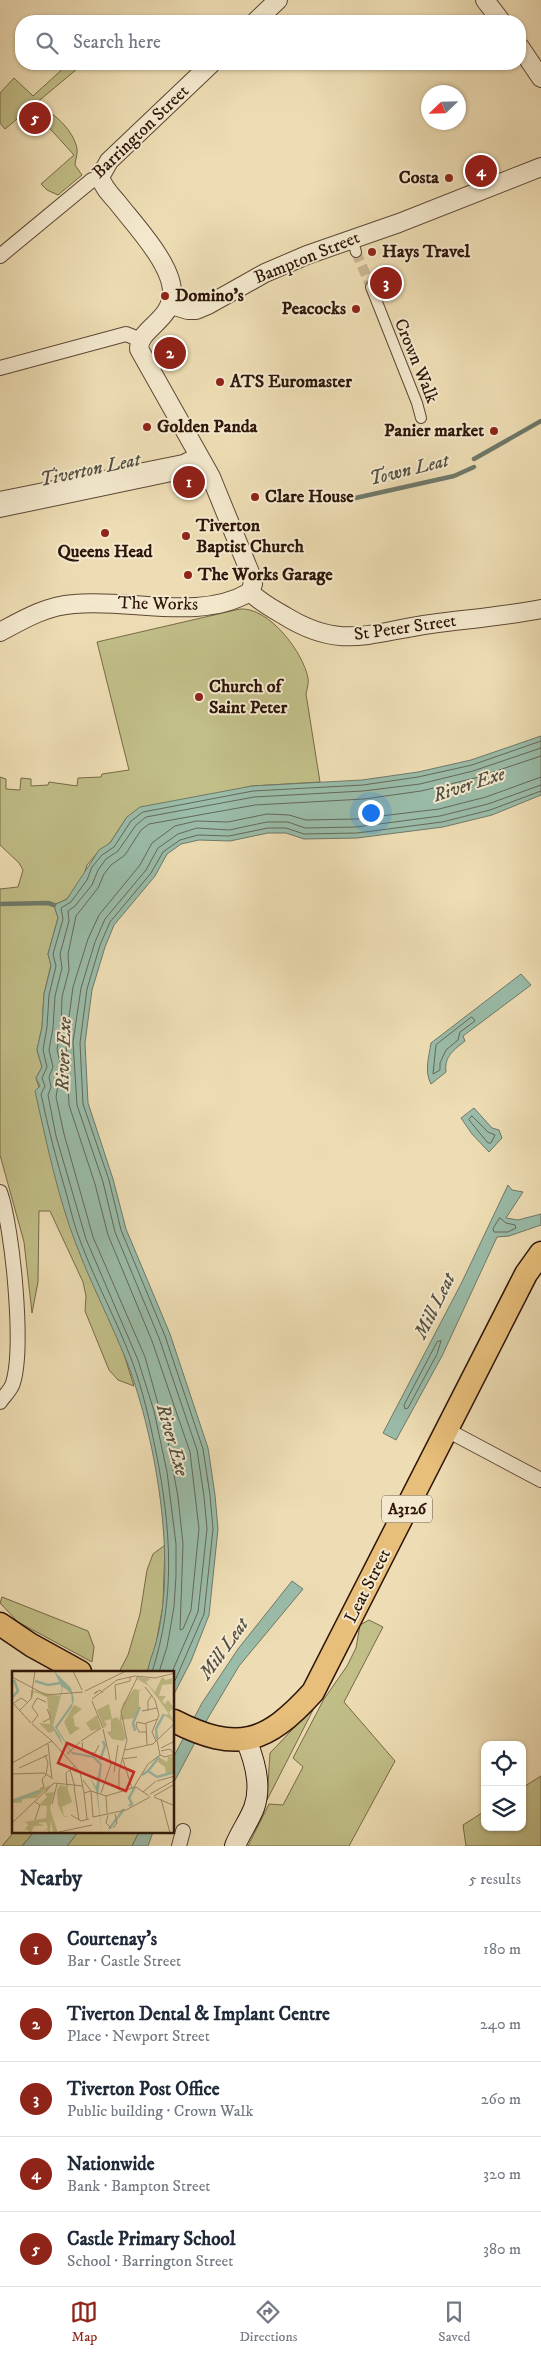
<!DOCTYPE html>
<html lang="en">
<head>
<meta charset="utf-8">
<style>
	body { margin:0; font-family:"IM FELL DW Pica",serif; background:#f2f2f3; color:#1f2937 }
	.controls { position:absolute; right:15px; bottom:15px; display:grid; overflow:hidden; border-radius:10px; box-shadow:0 1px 4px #0004 }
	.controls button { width:45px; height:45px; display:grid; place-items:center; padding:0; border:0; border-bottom:1px solid #e0e1e3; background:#fff; color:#1f2937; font:25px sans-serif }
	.compass { position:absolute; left:421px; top:85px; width:45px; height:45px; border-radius:50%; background:#fff; box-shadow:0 1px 4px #0004; rotate:247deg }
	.you { position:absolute; left:370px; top:812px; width:18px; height:18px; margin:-12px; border:4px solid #fff; border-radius:50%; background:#1a73e8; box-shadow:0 0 0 8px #1a73e833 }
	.badge { display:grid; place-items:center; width:32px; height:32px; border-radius:50%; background:#8f2418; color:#fff; font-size:16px; font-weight:700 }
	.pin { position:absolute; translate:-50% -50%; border:2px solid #fff; box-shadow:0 1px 5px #0006 }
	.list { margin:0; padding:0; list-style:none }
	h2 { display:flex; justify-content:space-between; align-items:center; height:65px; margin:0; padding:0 20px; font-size:21px }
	h2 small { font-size:16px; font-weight:400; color:#747a83 }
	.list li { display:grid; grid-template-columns:32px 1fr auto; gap:15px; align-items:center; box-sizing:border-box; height:75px; padding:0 20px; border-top:1px solid #e0e1e3 }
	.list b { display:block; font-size:19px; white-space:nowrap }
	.list p { margin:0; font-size:16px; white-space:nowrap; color:#747a83 }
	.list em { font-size:16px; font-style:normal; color:#747a83 }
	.icon { flex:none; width:28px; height:28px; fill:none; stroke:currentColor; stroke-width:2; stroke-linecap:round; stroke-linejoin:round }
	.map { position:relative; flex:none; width:541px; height:1846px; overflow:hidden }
	.search { position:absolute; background:#fff; box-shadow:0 1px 4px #0004; left:15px; right:15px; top:15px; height:55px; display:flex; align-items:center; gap:12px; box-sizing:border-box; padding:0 18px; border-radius:20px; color:#747a83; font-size:19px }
	.sheet { height:440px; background:#fff }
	nav { display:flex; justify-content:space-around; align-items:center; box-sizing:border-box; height:70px; border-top:1px solid #e0e1e3; background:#fff; font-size:14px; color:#747a83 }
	nav a { display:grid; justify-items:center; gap:2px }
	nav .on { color:#8f2418 }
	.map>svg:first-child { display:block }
	.green { fill:#c1be87; stroke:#776a48 }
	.water { fill:#9abca9; stroke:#6e7969 }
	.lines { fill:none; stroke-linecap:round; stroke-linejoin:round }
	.shore { stroke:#646859; stroke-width:1 }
	.stream { stroke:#6e7969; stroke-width:4.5 }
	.pedestrian-tunnel { stroke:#c7b592; stroke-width:10; stroke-dasharray:10 5; stroke-linecap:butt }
	.pedestrian-casing { stroke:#5d4734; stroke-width:12 }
	.minor-casing { stroke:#5d4734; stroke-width:16 }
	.tertiary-casing { stroke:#5d4734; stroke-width:20 }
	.secondary-casing { stroke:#2d1509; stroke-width:22 }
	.primary-casing { stroke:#2d1509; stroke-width:25 }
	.pedestrian { stroke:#f4e9ce; stroke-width:10 }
	.minor { stroke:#f4e9ce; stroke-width:14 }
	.tertiary { stroke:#f4e9ce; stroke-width:18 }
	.secondary { stroke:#f4e9ce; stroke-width:20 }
	.primary { stroke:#e7be7a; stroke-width:22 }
	.poi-dot { fill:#8f2418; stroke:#f4e9ce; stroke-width:2 }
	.labels { text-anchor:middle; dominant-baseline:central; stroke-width:4; stroke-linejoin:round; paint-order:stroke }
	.shield { fill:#f4e9ce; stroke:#695544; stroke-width:1 }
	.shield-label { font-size:16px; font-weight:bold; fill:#2d1509 }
	.street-label { font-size:18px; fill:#2d1509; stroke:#f4e9ce }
	.poi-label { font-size:18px; font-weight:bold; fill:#2d1509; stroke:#f4e9ce; text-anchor:start }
	.water-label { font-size:19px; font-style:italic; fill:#534f41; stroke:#f4e9ce }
	.inset-river { fill:none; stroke:#9abca9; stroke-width:2.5 }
	.inset-road { fill:none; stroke:#a18d70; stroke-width:1 }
	.view { fill:#d62828; fill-opacity:0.15; stroke:#d62828; stroke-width:2.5 }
	.inset-edge { fill:none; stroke:#2d1509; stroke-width:2.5 }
</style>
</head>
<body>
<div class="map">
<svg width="541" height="1846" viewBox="0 0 541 1846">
	<rect width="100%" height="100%" fill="#eeddb4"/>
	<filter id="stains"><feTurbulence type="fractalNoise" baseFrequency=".004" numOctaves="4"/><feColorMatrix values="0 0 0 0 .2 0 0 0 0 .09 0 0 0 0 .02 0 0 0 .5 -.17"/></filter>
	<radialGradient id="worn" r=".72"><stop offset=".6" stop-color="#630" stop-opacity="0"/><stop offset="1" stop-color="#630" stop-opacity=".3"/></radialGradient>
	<!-- green -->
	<g class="green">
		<path d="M68,64H83L5,129L0,123V93L14,78L33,96Z"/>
		<path d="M37,108C53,109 75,133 77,149C78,154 75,160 75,165L82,175L58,195L47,190L41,184L74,155L33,110Z"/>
		<path d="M240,609C269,607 303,652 308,678C309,683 307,689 306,694L320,782L252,786L127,817L110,843L99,851L87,865L83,878L67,899L54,905L58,918L48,954L51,965L44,994L42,1027L37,1050L42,1067L36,1078L134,1386L118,1380L109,1370L85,1311L86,1296L83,1282L50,1211H39L38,1282L32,1313L24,1242L0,1155V889L18,887L23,870L19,863L0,845V777L6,779V789L20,790L21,778L31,779V786L48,785L49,782L77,786L78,778L101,777L102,774L129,770L97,642Z"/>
		<path d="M165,1545L163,1605L156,1644L148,1669L147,1672H119L128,1655L140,1614L147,1570L153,1554Z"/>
		<path d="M2,1597L88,1631L94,1647L92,1662L18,1622L0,1603Z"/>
		<path d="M369,1620L383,1627L344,1702L395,1761L349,1846H248L269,1804L283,1805L303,1767L293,1758L324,1699L347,1666L356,1648L360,1625Z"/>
		<path d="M311,1710H313L267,1800L270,1753Z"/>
		<path d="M541,1776V1846H466L463,1825L485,1811V1827H522V1788Z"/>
		<path d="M14,1832H34L22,1846H2Z"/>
		<path d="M78,1832H139L132,1846H67Z"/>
	</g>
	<!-- water -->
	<g class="water">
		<path d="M541,736V795L492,815L443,827L357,838L304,839L286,833H268L230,841L199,840L181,844L167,854L155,876L114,925L105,947L92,990L85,1043L88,1103L113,1179L126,1229L170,1334L208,1448L215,1495L218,1529L209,1615L191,1661L174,1694V1672H147C149,1668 149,1663 151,1658C181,1579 157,1440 127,1362C111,1322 91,1284 76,1244C58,1198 46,1140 35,1091L40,1086L36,1078L42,1067L37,1050L42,1027L44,994L51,966L48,954L58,918L54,905L67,899L99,850L110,843L127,817L140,807L252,786L362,780L418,772L471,760Z"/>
		<path d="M521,974L531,985L463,1036L465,1041C454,1050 444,1056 446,1072L431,1084C424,1071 429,1057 431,1043Z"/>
		<path d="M474,1108L492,1128L499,1130L502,1138L489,1152L472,1134L461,1118Z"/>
		<path d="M508,1185L512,1190L523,1192L506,1218L518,1220L541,1214V1225L509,1236L497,1237L442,1356L396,1440L383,1433L462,1282Z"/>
		<path d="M292,1581L303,1589L239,1666L208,1718L174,1782V1756L202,1703L238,1649Z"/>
		<path d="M34,1832H78L67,1846H22Z"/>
		<path d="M139,1832H153L148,1846H132Z"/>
	</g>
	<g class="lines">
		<!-- shore -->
		<g class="shore">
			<path d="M541,756L475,778L421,791L364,799L255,805L149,824L141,830L125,855L111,865L104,874L98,888L76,916L68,954L69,970L62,997L61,1028L57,1049L61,1067L56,1097L64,1134L93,1237L145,1357L167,1436L178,1497L183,1544L180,1630L183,1629L191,1610L199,1529L190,1452L152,1341L108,1235L95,1184L69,1105L66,1040L73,987L88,939L99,915L140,865L152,843L175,826L196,821L228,822L267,814L289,815L306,820L356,819L439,809L486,797L541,777"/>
			<path d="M472,1017L475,1021L460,1032L458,1040L446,1050L440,1063V1070L433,1074L436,1045Z"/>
			<path d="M472,1116L488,1132L495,1135L491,1143H488L469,1120Z"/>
			<path d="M500,1218L506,1223L515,1225L516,1228L508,1232H494L493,1229Z"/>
			<path d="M441,1341L437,1354L408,1408L405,1409L404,1405L437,1342Z"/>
			<path d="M152,1672C176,1599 171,1527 156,1452C150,1422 143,1391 132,1361C117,1321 96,1283 81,1243C75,1228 71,1212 67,1196C57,1162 48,1128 41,1094L45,1086L42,1078L47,1067L43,1050L47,1027L49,995L56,966L53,954L63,919L61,908L71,902L87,880L92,867L102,855L114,847L131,821L143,812L253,791L363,785L418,777L472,765L541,741"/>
			<path d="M159,1672L167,1647L174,1607L176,1576V1544L167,1472L154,1411L138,1360L86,1239L56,1136L48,1095L51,1087L49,1077L53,1067L49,1050L53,1028L55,996L62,968L60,954L69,921L68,911L75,906L92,885L98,870L106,859L118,851L136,825L146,817L254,797L363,791L420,784L473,771L541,748"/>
			<path d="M172,1672L198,1612L207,1529L204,1496L197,1450L159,1338L115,1232L103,1182L77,1105L73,1042L81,988L95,942L105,919L146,870L158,848L178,834L197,828L229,830L267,822H288L305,828L356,827L440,816L488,804L541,785"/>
			<path d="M174,1683L204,1614L213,1529L210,1495L203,1449L165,1336L121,1230L109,1180L83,1104L80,1043L87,989L100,945L110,922L151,873L163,852L180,840L198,835L229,836L268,828H286L304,834L357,833L442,822L490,810L541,791"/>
		</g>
		<!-- stream -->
		<g class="stream">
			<path d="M474,459L541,421"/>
			<path d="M351,499L454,476L474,467"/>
			<path d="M0,904L48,903L54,905"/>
		</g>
		<!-- pedestrian-tunnel -->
		<path class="pedestrian-tunnel" d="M356,252L371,287"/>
		<defs>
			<g id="pedestrian">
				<path d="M352,238L356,252"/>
				<path d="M371,287L417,403L421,418"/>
			</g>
			<g id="minor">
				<path d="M0,256L92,180L100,177"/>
				<path d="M0,368L126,334L141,340"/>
				<path d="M0,499L183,462L198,455"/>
				<path d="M0,510L205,467"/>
				<path d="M0,1192C13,1229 24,1347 13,1383C11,1390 4,1396 0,1402"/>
				<path d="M447,1430L541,1480"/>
				<path d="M179,1846L183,1831"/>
			</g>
			<g id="tertiary">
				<path d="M485,0L501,21"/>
				<path d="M256,21L278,0"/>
				<path d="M520,47L541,78"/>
				<path d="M211,64L109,161L100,177C103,187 110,194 117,202C134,224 172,264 172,292C172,321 139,328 139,349L211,477L251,575L253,584L250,592"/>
				<path d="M171,305L188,310H196L208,305L265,273L307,255L399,223L541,167"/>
				<path d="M250,592C260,602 273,609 285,616C342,651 371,632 431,624C468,619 505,616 541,609"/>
				<path d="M0,632C24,619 46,606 74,604C130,598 199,622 250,592"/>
			</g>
			<path id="secondary" d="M235,1846C240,1833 249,1821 254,1808C262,1786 255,1761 246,1740"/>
			<g id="primary">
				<path d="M0,1624L31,1645L80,1672"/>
				<path d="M174,1721C237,1753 266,1744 313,1692L526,1274L541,1253"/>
			</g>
		</defs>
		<!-- pedestrian casing -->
		<use href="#pedestrian" class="pedestrian-casing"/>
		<!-- minor casing -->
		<use href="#minor" class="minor-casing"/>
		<!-- tertiary casing -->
		<use href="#tertiary" class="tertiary-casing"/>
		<!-- secondary casing -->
		<use href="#secondary" class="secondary-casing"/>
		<!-- primary casing -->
		<use href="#primary" class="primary-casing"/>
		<!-- pedestrian -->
		<use href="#pedestrian" class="pedestrian"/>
		<!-- minor -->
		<use href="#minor" class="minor"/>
		<!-- tertiary -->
		<use href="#tertiary" class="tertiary"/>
		<!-- secondary -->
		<use href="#secondary" class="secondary"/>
		<!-- primary -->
		<use href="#primary" class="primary"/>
	</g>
	<!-- markers -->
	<g class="poi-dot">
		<circle cx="449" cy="178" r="5"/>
		<circle cx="372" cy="252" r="5"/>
		<circle cx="165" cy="296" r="5"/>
		<circle cx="356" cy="309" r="5"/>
		<circle cx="220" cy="382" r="5"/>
		<circle cx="147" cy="427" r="5"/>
		<circle cx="494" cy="431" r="5"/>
		<circle cx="255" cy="497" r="5"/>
		<circle cx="105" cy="533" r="5"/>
		<circle cx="186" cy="536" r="5"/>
		<circle cx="188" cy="575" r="5"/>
		<circle cx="199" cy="697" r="5"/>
	</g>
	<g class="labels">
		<!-- shield labels -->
		<rect class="shield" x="382" y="1495.5" width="50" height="27" rx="4"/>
		<g class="shield-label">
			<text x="407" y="1509">A3126</text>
		</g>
		<!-- street labels -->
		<g class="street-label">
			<text transform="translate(141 132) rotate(-44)">Barrington Street</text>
			<text transform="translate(307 258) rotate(-22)">Bampton Street</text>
			<text transform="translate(416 361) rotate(68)">Crown Walk</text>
			<text transform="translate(158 604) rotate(1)">The Works</text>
			<text transform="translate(405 628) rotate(-8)">St Peter Street</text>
			<text transform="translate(368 1586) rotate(-63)">Leat Street</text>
		</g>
		<!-- poi labels -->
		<g class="poi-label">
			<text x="439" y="178" text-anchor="end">Costa</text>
			<text x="382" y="252">Hays Travel</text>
			<text x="175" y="296">Domino's</text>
			<text x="346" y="309" text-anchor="end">Peacocks</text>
			<text x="230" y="382">ATS Euromaster</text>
			<text x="157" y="427">Golden Panda</text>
			<text x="484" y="431" text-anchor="end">Panier market</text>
			<text x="265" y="497">Clare House</text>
			<text x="196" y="526">Tiverton<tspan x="196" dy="21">Baptist Church</tspan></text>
			<text x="105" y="552" text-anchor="middle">Queens Head</text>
			<text x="198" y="575">The Works Garage</text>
			<text x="209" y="687">Church of<tspan x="209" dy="21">Saint Peter</tspan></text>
		</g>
		<!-- water labels -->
		<g class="water-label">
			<text transform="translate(90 470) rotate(-12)">Tiverton Leat</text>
			<text transform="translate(409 470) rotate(-14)">Town Leat</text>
			<text transform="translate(469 785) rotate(-18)">River Exe</text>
			<text transform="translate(64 1054) rotate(-88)">River Exe</text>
			<text transform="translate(435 1306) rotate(-64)">Mill Leat</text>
			<text transform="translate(172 1440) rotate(74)">River Exe</text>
			<text transform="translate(224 1649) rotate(-54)">Mill Leat</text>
		</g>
	</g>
	<!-- overview -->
	<g transform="translate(12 1671)">
		<rect width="162" height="162" fill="#eeddb4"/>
		<path d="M127,6L139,8L134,11L143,21L150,6L154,9L160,7V13L150,14L147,25H154L150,30L153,33L156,29L162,37L157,41L162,51L152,44L157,43L137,15L125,8ZM122,18L131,20H127V41L123,47L109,49L114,67L111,70L100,68L95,61L99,60V48L92,50L95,53L92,57L85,39L97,33L100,48L105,46L107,50L111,32ZM19,19L48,25L40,56L42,60L37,62L27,52L38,53L35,26L22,21L20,28ZM62,34L70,38L61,45L63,55L68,57L58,64L52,51ZM85,44L89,57L79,60L74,52ZM162,85V101L154,104L153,96L146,91L147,86L155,91L156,86ZM39,114L34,122L42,121L38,138L46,162H41L39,149L38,162L35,159L31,160L36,157L34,151L26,152L32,155H22L19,162L14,158L10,162L16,154L13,151L34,147L35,135L27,134L35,126L33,123L34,118L24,127L11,128L9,132H0V129ZM48,114L55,116L60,131L50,136L52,145H57L52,146L46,134L45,119Z" fill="#c1be87"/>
		<path d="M42,0L59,17L62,28L60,36L45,57L60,81L82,85L90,93L86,125L90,162L84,119L80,111L78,106L84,116L88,94L81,87L60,83L43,56L60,32L59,22L51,16L41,55L48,66L51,75L57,82L60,87L51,75L40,56L50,17Z" fill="#9abca9"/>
		<path class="inset-river" d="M23,10L36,14L48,12M0,27L6,20L2,9M123,60L121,52L128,36M145,68L144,58L152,43M88,89L93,75L91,70M136,100L147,86M130,104L136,100L145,106L163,101M0,130L28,120M117,135L120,133L117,127L123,116M97,158L112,138"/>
		<path class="inset-road" d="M61,0L70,19M0,6L34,24L71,21M133,16L143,29L147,44L140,61L144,70M73,20L114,0M85,20L82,23L88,19L91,22M80,28L105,9L123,5L143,7L163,2M104,29L103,14L118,10V6M80,30L91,57M0,31L19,52M2,32L9,27L15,31M20,36L25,27L34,31M20,36L26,44L20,52M8,39L19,28L23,0M130,40L145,37M136,40V30L140,24M31,51L39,47L35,38M20,53L40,70M134,61H127L124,55L125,51L134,53M69,70L89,57M70,71L71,80L78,82H83L87,74M36,73L40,108M135,74L134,52L146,48M149,77L163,70M113,79L141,73L163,52M149,80L158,78L162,83M55,83L68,71M33,84L36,92L34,103M148,84L153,86L163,83M110,88L125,86M111,89L120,117M0,92L40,70L68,101L72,122L79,120M7,97L36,84M58,99L63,116M102,101L106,74M0,103L32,102L40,107M71,109L79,120L81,146M145,110L163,105M42,112L71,115M55,116L54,102L63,95M62,116L67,149M122,116L136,93L148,84L145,69M28,118L32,116L30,108L35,103M107,119V101L115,69L109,40L126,5M79,120L94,125M131,121L144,110M72,122L75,148M89,122L99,93L91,58M138,123L163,109M94,125L124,116L137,125M94,125L95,142M142,125L163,113M142,126L163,135M149,128L158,162M40,133L45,113M59,144L69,150L77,148M96,144L94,152L99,157M81,146L114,139L138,126M23,149L28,134L23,131M0,152L42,112M101,157L105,152L103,143M47,161L80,154"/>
		<path class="view" d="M55,72L122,101L114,120L46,92Z"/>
		<rect width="162" height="162" class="inset-edge"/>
	</g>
	<rect width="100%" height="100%" filter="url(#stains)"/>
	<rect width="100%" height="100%" fill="url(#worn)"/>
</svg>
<div class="controls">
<button><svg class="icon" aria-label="locate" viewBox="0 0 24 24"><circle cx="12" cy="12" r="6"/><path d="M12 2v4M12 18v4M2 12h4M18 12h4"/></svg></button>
<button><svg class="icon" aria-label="layers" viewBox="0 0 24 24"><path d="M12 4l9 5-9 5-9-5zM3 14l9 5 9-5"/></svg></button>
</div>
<svg class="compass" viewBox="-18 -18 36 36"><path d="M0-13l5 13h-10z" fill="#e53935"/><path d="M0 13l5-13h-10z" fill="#747a83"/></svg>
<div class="you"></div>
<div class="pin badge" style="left:189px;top:482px">1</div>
<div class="pin badge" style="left:170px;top:353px">2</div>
<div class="pin badge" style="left:386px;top:283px">3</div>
<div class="pin badge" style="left:481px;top:171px">4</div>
<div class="pin badge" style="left:35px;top:118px">5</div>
<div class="search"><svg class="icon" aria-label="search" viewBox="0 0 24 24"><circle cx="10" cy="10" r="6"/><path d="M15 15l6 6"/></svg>Search here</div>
</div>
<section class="sheet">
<h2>Nearby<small>5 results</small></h2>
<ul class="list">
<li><span class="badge">1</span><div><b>Courtenay's</b><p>Bar · Castle Street</p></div><em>180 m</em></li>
<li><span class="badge">2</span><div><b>Tiverton Dental &amp; Implant Centre</b><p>Place · Newport Street</p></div><em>240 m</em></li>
<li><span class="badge">3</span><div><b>Tiverton Post Office</b><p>Public building · Crown Walk</p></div><em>260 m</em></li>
<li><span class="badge">4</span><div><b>Nationwide</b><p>Bank · Bampton Street</p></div><em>320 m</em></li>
<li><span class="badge">5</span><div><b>Castle Primary School</b><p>School · Barrington Street</p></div><em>380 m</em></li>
</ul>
</section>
<nav>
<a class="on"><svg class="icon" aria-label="map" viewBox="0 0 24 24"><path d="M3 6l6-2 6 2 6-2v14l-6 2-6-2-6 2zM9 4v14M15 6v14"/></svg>Map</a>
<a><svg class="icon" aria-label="directions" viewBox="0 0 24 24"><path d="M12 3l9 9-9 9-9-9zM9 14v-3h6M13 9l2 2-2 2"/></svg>Directions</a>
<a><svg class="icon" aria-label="saved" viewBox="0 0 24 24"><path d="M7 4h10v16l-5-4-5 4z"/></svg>Saved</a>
</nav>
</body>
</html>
